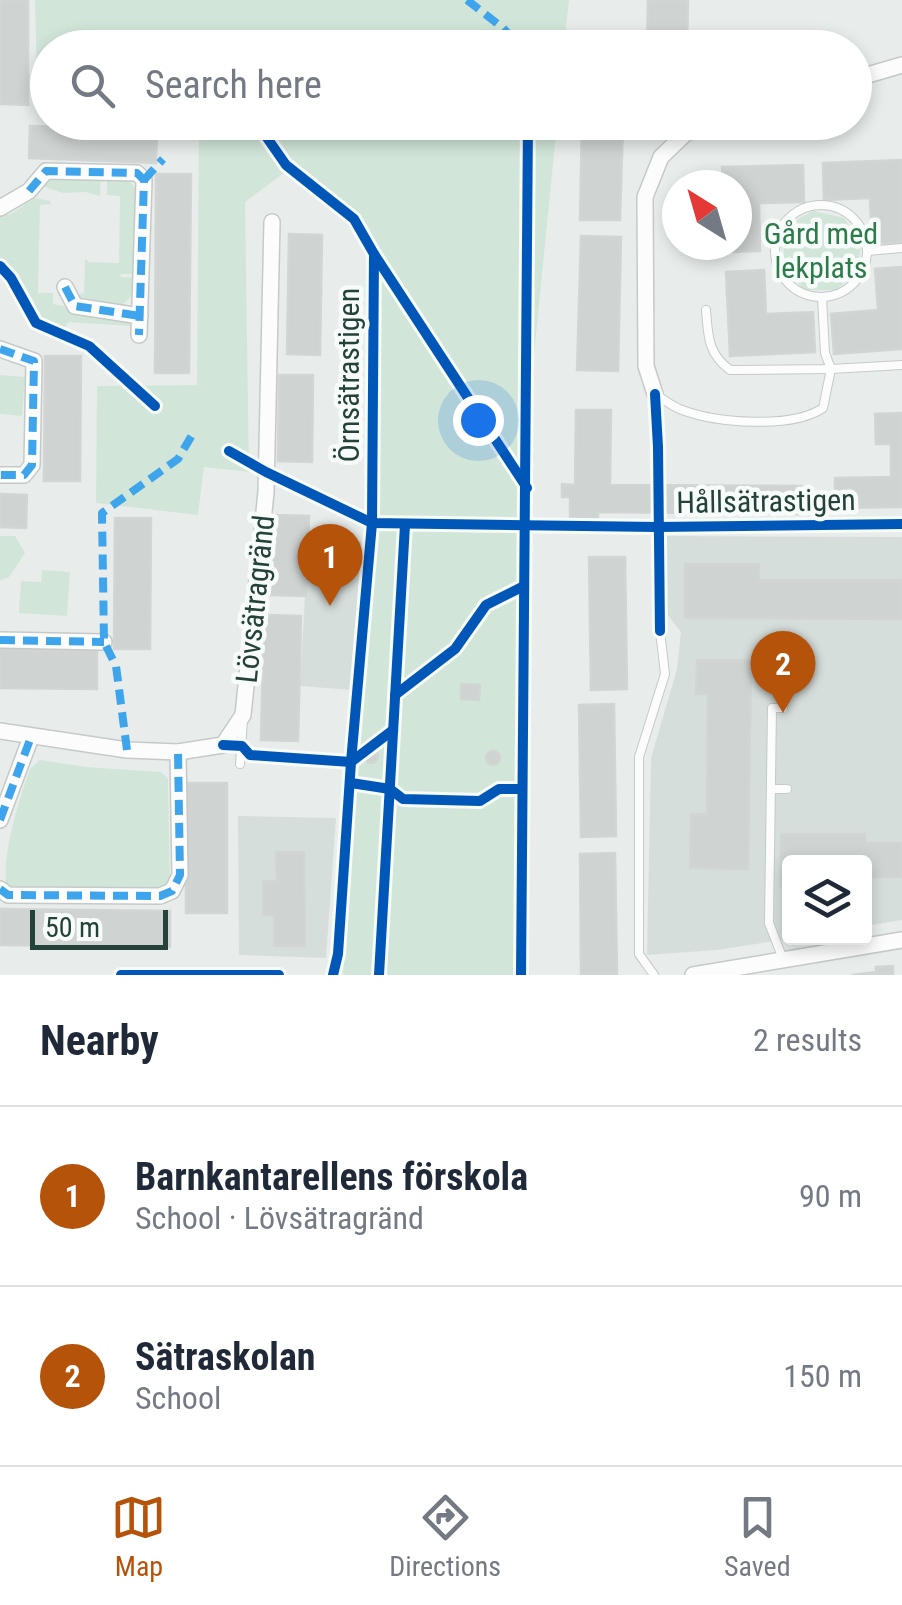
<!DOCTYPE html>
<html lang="en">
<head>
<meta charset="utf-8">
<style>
	body { margin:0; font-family:"Roboto Condensed",sans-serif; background:#f2f2f3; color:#1f2937 }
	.controls { position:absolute; right:30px; bottom:30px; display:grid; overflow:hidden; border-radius:10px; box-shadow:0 5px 15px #0003 }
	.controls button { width:90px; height:90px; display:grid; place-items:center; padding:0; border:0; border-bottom:2px solid #e0e1e3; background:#fff; color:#1f2937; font:50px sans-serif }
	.compass { position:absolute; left:662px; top:170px; width:90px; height:90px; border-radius:50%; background:#fff; box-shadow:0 5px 15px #0003; rotate:323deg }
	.scale { position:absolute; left:30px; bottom:25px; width:138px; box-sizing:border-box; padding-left:10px; border:5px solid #24423a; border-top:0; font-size:28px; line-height:35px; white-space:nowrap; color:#24423a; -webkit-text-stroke:8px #f7fbf9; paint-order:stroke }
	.you { position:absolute; left:478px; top:420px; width:35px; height:35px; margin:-25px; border:8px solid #fff; border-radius:50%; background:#1a73e8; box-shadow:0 0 0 15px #1a73e833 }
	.badge { display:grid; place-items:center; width:65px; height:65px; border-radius:50%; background:#b45309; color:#fff; font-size:32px; font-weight:700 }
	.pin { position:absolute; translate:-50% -82px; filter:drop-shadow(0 2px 5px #0008) }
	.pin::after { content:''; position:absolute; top:52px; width:35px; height:30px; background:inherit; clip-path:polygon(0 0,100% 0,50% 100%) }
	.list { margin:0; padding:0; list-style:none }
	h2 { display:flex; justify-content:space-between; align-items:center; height:130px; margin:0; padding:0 40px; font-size:42px }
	h2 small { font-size:32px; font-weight:400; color:#747a83 }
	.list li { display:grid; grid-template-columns:65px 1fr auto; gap:30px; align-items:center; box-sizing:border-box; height:180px; padding:0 40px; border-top:2px solid #e0e1e3 }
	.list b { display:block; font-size:38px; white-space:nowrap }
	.list p { margin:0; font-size:32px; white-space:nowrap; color:#747a83 }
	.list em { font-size:32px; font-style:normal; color:#747a83 }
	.icon { flex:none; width:55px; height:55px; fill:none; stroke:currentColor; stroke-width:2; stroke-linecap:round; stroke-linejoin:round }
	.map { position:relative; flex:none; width:902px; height:975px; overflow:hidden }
	.search { position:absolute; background:#fff; box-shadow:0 5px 15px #0003; left:30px; right:30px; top:30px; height:110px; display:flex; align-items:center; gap:25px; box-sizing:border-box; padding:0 35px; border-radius:55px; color:#747a83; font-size:38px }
	.sheet { height:490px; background:#fff }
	nav { display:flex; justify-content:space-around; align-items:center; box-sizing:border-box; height:140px; border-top:2px solid #e0e1e3; background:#fff; font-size:28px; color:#747a83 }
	nav a { display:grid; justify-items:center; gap:5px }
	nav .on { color:#b45309 }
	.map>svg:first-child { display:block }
	.built { fill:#d6dedb }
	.green { fill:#d1e6d8 }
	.building { fill:#cfd4d2; stroke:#d1d6d4; stroke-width:2.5 }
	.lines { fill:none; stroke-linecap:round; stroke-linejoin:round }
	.lane-casing { stroke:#c5cac8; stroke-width:10 }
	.street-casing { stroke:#c5cac8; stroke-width:18 }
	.lane { stroke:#fcfcfc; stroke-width:8 }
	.street { stroke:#fcfcfc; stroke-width:15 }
	.quiet { stroke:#3ea4ec; stroke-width:8; stroke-dasharray:15 8; stroke-linecap:butt }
	.cycleway-casing { stroke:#f7fbf9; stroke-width:16 }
	.cycleway { stroke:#0057b8; stroke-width:10 }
	.labels { text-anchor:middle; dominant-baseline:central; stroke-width:9; stroke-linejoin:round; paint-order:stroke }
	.park-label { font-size:30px; fill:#2d7a4b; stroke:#f7fbf9 }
	.street-label { font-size:30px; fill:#24423a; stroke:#f7fbf9 }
</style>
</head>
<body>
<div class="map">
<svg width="902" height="975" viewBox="0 0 902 975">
	<rect width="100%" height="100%" fill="#e8edeb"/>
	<!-- built -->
	<g class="built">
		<path d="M664,536L902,537V920L865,926L864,862H790V938H795L717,950L647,955L651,758L677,669L681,632L666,613Z"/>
		<path d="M308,541H361L352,690L300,686Z"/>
		<path d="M238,816L336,818L326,958L239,955Z"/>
	</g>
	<!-- green -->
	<g class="green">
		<path d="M35,0H569L564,47L48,48L47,114L38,113Z"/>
		<path d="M143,123H557L519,506L517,975H343L378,509L379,246L354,210L295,165L245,202L249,472L204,467L198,515L96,503L97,386L197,385L199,128Z"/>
		<path d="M101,176L100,196L86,192L63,193L41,186L42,179Z"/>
		<path d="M107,176L126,177L138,191L137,274H120L121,277L136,278V292L122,305L74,296L84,293L85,259L89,262L119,263L120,196L107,195Z"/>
		<path d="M35,198L50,201L51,204L40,205L38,293H53V304L130,320L131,326L68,322L63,332L35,316L0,259V216L11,214Z"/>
		<path d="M813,211L844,218L861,244L858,268L837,290H805C780,266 779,255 791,223Z"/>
		<path d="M0,375L25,377L22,416L0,414Z"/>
		<path d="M0,536H15L25,553L9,577L0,581Z"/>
		<path d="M42,570L70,572L67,616L19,613L21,581L41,582Z"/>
		<path d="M40,760L86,767L161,772L168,779L170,888L7,889C0,861 19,799 30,769Z"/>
	</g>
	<!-- building -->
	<g class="building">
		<path d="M0,0H28V105L0,104Z"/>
		<path d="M648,0H688L687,48H647Z"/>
		<path d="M582,122H623L620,220H580Z"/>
		<path d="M30,126L157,130L156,163L29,158Z"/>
		<path d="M902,160V242L872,244L870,198L824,200L823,163Z"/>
		<path d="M803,165L804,202L759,203L760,251L724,252V245H737V185H723L722,167Z"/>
		<path d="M156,174H191L189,373H155Z"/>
		<path d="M289,234L322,235L320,355L287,354Z"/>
		<path d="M581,236L621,237L618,371L577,370Z"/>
		<path d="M902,267V349L834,354L831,314L878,310L875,269Z"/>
		<path d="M764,270L766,314L813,312L815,352L730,356L726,272Z"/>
		<path d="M45,356H81L80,481H44Z"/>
		<path d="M279,375H313L312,462L278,461Z"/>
		<path d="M576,410H611L610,485L801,486L800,514L598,512V521L570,520V497H562V484L575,485Z"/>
		<path d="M902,413V507L835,508V478L891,477V444H876L875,414Z"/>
		<path d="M0,494L27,495L26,528L0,527Z"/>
		<path d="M273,515L309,516L306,596L270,595Z"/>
		<path d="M115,518H151L150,649H114Z"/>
		<path d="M589,557H625L627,689L591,690Z"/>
		<path d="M685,564H759V580H902V619L685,618Z"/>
		<path d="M264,615L301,616L298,741L261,740Z"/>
		<path d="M0,650H97V689L0,688Z"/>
		<path d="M697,660H751L748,869L690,868L691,814H707L708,694H696Z"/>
		<path d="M461,684L480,685L479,700L461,699Z"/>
		<path d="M614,704L616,836L581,837L579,705Z"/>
		<circle cx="371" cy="756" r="7"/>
		<circle cx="493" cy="758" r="7"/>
		<rect x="186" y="783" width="41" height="130"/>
		<path d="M781,834H865V843H902V877H869V896H864V862H790V887H781Z"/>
		<path d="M276,852H304L305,946H274V915H263V881H277Z"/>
		<path d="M615,853L617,975H581L580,854Z"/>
		<path d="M0,909L170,911V947L0,945Z"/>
		<path d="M893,966V975H852L876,972V967Z"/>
	</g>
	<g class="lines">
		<defs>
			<g id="lane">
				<circle cx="821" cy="251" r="46"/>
				<path d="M867,251L902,248"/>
				<path d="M706,310C708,336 708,354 730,370L831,369L902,365"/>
				<path d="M655,394C663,399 673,407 682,410C717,423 792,429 823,408L831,369L825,353L822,298"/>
				<path d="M783,708H772L769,923L783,959"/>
				<path d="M240,764L243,719"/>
				<path d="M771,789H787"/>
				<path d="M654,975L639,954V757L665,674L660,631"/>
			</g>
			<g id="street">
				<path d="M854,79L902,65"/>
				<path d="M0,208L29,191L46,171L137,173L144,180L139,335"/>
				<path d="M65,287L75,306L140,316"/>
				<path d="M0,349L34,361L32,465L24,475H0"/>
				<path d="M655,394L646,366L645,197L661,157L686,133L718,122"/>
				<path d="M0,640L104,642"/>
				<path d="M0,731L127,750L178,752L223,745L243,715L266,492L272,222"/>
				<path d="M0,820L31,737"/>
				<path d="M0,889L8,895L160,896L172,891L180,875L178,752"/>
				<path d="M693,975L902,940"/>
			</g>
		</defs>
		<!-- lane casing -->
		<use href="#lane" class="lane-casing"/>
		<!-- street casing -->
		<use href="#street" class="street-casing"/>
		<!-- lane -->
		<use href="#lane" class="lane"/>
		<!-- street -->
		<use href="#street" class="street"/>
		<!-- quiet -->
		<g class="quiet">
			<path d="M467,0L503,28L521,48"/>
			<path d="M144,180L163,159"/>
			<path d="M29,191L46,171L137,173L144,180L139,335"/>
			<path d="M65,287L75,306L140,316"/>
			<path d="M0,349L34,361L32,465L24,475H0"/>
			<path d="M0,640L104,642"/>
			<path d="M127,750L116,666L104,642L102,513L178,459L195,430"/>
			<path d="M0,820L31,737"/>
			<path d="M0,889L8,895L160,896L172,891L180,875L178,752"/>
		</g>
		<defs>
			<g id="cycleway">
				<path d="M256,122L286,165L354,219L374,254L372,523L351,762L338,954L333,975"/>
				<path d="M374,254L527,488"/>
				<path d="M0,266L11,278L36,323L89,346L155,406"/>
				<path d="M655,394L658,447L660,631"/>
				<path d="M229,451L266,472L372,523L657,527L902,524"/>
				<path d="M395,695L455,649L486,605L524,586"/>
				<path d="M223,745L242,746L250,755L351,762L393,730"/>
				<path d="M351,783L390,789L403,799L480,801L499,789H522"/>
				<path d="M121,975H279"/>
				<path d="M379,975L405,525"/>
				<path d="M521,975L528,122"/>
			</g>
		</defs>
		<!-- cycleway casing -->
		<use href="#cycleway" class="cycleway-casing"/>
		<!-- cycleway -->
		<use href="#cycleway" class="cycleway"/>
	</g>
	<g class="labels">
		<!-- park labels -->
		<g class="park-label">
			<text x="821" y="233">Gård med<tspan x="821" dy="34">lekplats</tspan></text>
		</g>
		<!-- street labels -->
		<g class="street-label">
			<text transform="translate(348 375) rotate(-90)">Örnsätrastigen</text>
			<text transform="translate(766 501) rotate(-1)">Hållsätrastigen</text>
			<text transform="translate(255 599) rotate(-84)">Lövsätragränd</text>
		</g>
	</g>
</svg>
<div class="controls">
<button><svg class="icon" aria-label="layers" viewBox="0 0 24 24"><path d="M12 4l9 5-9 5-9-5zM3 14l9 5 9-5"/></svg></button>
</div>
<svg class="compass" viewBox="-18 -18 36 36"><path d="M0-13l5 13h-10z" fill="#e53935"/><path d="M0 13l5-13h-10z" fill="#747a83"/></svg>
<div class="scale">50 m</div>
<div class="you"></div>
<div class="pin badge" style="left:330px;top:606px">1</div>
<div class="pin badge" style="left:783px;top:713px">2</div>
<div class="search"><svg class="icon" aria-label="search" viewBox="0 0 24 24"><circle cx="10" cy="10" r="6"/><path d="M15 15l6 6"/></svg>Search here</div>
</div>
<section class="sheet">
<h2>Nearby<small>2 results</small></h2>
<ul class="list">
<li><span class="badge">1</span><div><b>Barnkantarellens förskola</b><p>School · Lövsätragränd</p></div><em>90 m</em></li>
<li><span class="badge">2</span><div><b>Sätraskolan</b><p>School</p></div><em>150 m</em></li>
</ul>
</section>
<nav>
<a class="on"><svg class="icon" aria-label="map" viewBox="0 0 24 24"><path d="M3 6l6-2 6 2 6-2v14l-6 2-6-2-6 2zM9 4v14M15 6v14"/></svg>Map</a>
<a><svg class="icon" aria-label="directions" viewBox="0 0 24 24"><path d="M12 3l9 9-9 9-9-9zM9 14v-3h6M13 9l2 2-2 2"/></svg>Directions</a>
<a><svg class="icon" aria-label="saved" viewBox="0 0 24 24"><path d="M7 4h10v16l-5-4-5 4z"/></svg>Saved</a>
</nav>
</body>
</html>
